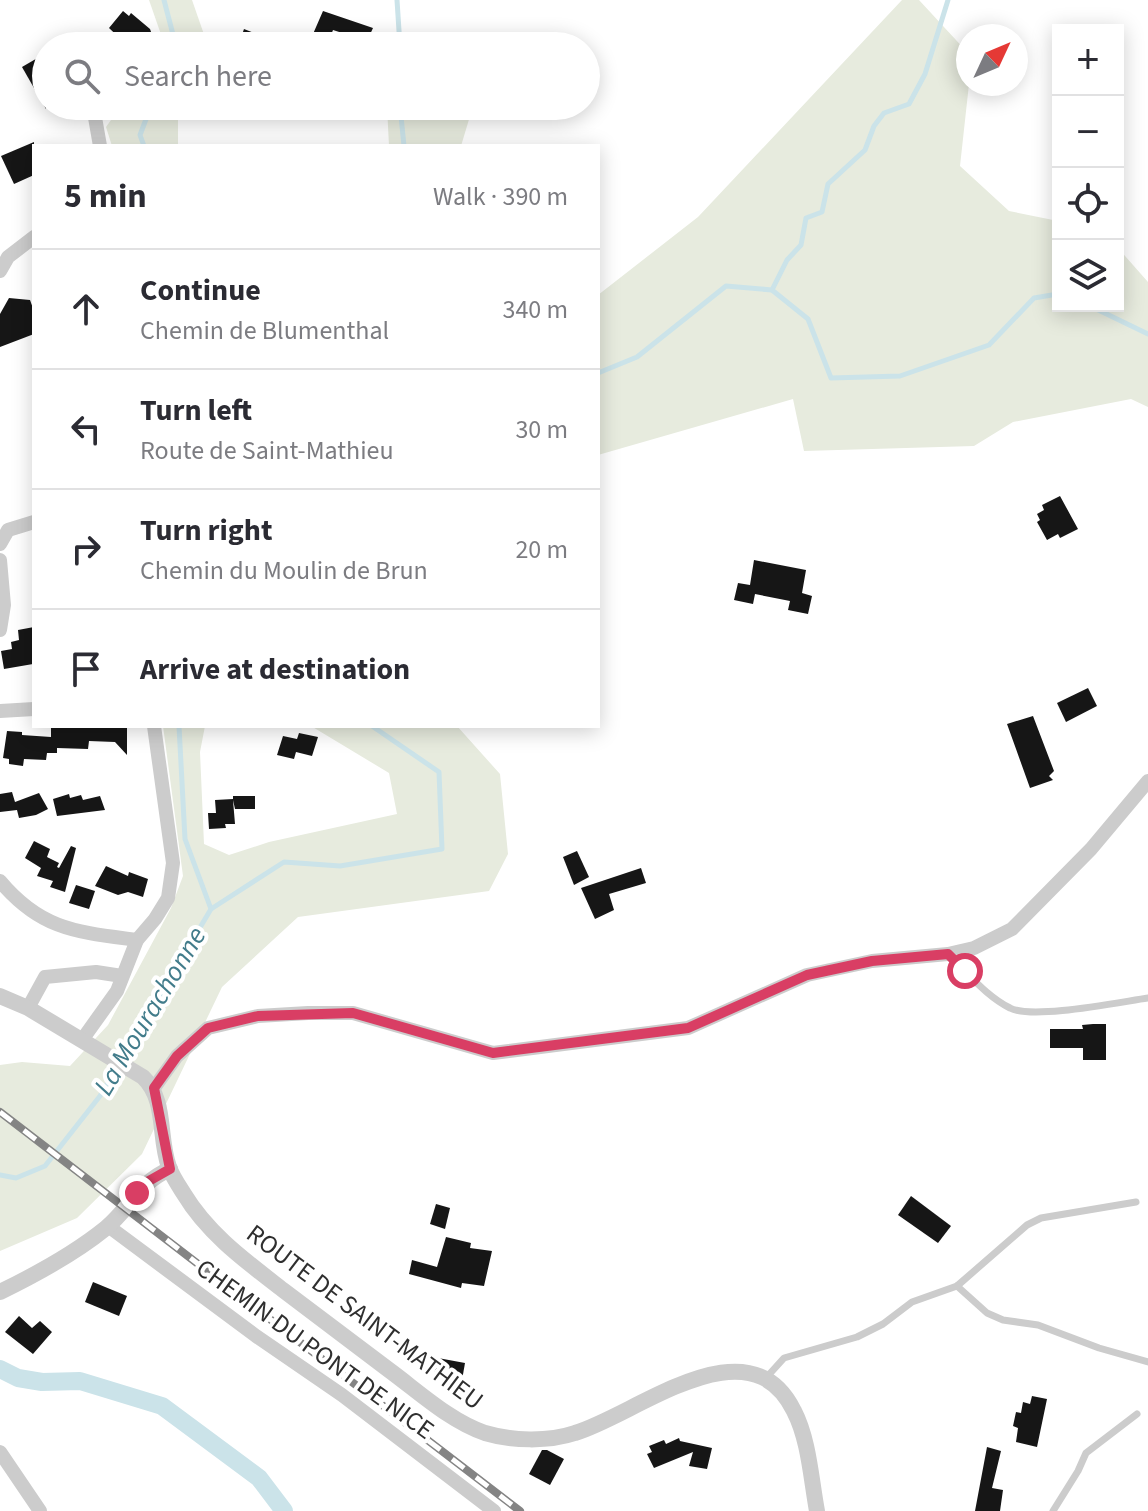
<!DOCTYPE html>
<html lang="en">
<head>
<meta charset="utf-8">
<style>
	body { margin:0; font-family:"Source Sans 3",sans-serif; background:#f2f2f3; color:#2b2b33 }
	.controls { position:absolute; right:24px; top:24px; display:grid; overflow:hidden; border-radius:0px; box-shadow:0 4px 20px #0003 }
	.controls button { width:72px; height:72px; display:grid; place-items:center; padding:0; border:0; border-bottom:2px solid #e1e1e2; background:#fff; color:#2b2b33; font:40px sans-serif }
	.compass { position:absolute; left:956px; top:24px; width:72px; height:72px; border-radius:50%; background:#fff; box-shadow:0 4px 20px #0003; rotate:46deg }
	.stop { position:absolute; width:24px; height:24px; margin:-18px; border:6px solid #d93e64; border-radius:50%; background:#fff }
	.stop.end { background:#d93e64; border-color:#fff; box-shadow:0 2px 8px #0008 }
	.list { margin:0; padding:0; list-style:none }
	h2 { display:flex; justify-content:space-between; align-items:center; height:104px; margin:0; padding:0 32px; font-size:34px }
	h2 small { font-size:26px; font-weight:400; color:#7c7c81 }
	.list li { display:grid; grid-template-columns:52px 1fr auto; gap:24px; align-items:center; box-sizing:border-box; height:120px; padding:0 32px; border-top:2px solid #e1e1e2 }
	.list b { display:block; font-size:30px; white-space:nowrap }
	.list p { margin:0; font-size:26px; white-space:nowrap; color:#7c7c81 }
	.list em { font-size:26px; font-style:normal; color:#7c7c81 }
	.icon { flex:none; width:44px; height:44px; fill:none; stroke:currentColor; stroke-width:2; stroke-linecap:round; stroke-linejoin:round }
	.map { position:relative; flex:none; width:1148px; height:1511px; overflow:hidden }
	.search { position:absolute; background:#fff; box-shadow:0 4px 20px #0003; left:32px; top:32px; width:568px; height:88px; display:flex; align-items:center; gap:20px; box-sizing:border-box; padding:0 28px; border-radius:44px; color:#7c7c81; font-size:30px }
	.panel { position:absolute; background:#fff; box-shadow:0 4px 20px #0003; left:32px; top:144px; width:568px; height:584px; border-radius:0px }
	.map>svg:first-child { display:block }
	.green { fill:#e7ebde }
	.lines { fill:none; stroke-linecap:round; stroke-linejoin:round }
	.stream { stroke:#cbe3e9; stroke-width:5 }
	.canal { stroke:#cbe3e9; stroke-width:18 }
	.building { fill:#161616 }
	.service { stroke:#ccc; stroke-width:7 }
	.minor { stroke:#ccc; stroke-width:14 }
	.tertiary { stroke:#ccc; stroke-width:16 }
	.rail-casing { stroke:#848484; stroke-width:8 }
	.rail { stroke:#fff; stroke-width:5; stroke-dasharray:15; stroke-linecap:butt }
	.route { stroke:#d93e64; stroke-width:10 }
	.labels { text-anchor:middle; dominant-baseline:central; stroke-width:8; stroke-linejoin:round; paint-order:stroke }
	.street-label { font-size:26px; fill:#2f2f2f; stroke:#fff }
	.water-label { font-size:28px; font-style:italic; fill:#427c8b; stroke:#fff }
</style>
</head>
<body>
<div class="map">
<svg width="1148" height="1511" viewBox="0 0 1148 1511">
	<rect width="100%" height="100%" fill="#fff"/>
	<!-- green -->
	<g class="green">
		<path d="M149,0H192L208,46H165Z"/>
		<path d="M902,0H919L968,53L969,84L960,166L1009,211L1058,221V306H1118V248L1148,282V407L1131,399L1013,422L974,446L804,451L793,399L598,455V295L698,217Z"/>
		<path d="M121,106H187L178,116V146H112L106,127Z"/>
		<path d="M387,106H473L461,146H389Z"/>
		<path d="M163,726H205L200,752L204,844L229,855L269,842L397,814L389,773L311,726H457L500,774L508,854L489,891L298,917L222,987L142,1154L77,1218L0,1251V1065L22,1062L70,1066L108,1025L171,908L183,876Z"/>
	</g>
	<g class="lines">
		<!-- stream -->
		<g class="stream">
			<path d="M164,0L176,46"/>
			<path d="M397,0L400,46"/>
			<path d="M400,106L404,146"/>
			<path d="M144,146L140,135L151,106"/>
			<path d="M772,290L787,260L801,245L806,218L822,212L828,184L865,150L874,126L884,113L909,104L925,74L948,0"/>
			<path d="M1090,306L1148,334"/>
			<path d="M598,373L637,357L726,286L772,290L808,319L831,378L900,376L989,345L1034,298L1058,294"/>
			<path d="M179,726L185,839L211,909"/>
			<path d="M0,1175L16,1178L45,1166L100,1096L211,909L284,862L340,866L442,849L439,772L372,726"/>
		</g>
		<!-- canal -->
		<path class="canal" d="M0,1369L18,1378L42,1382L80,1381L162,1406L259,1478L284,1511"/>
	</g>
	<!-- building -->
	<g class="building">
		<path d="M123,11L129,16L131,13L150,29L156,46H128L109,28Z"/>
		<path d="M323,11L373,28L367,41L333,30L329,40L313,34Z"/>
		<path d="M244,29L285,45V46H238Z"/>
		<path d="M46,53V109L22,67Z"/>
		<path d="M34,142V175L14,184L1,156Z"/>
		<path d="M9,298L30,300L34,311V334L0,347V314Z"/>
		<path d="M1060,496L1078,529L1060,538L1058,534L1047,540L1037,522L1040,520L1037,514L1044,510L1042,505Z"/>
		<path d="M754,560L806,570L802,593L812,596L808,614L788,610L790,601L755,594L753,604L734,600L738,583L750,585Z"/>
		<path d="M34,627L33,664L4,669L1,651L12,649L11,642L19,640L18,630Z"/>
		<path d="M1088,688L1097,706L1066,722L1057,703Z"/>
		<path d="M1033,716L1054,771L1049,776L1053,780L1030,788L1007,724Z"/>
		<path d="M85,726L127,727V755L115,742L89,741L88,749L57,748V753H47L46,760L24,759L23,766L9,764V759L3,758L7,731L22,732V735L51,737V728H85Z"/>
		<path d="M299,733L318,737L312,756L296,752L294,759L277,755L283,736L297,739Z"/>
		<path d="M12,792L15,802L39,793L48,809L36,815L19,818L17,810L0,812V794Z"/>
		<path d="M69,794L70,798L81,795L83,800L100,796L105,810L57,816L53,799Z"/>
		<path d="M233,796H255V809H235L233,800L235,824H225L226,828L209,829L208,813H216L215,800L233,799Z"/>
		<path d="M34,841L50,849L47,857L59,863L57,867L59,868L71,846L76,848L65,892L50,887L53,881L37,876L41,868L25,858Z"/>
		<path d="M577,851L589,877L574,885L563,857Z"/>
		<path d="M106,866L128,876L129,872L148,879L143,897L128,892L118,895L95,886Z"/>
		<path d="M641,868L646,883L609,894L614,910L595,919L581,888Z"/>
		<path d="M76,885L95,891L89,909L69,903Z"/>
		<path d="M1093,1024H1106V1060H1083V1048H1050V1029H1083L1082,1025Z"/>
		<path d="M911,1196L951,1226L938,1243L898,1215Z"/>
		<path d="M436,1204L450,1208L445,1229L430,1224Z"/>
		<path d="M446,1237L471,1243L470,1248L492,1251L484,1286L462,1283L461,1288L409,1274L412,1260L437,1267Z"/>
		<path d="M93,1282L127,1296L119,1316L85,1302Z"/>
		<path d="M19,1316L32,1328L40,1321L52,1332L33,1354L5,1332Z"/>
		<path d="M438,1358L465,1363L462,1380L434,1374Z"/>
		<path d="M1032,1396L1047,1399L1037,1447L1016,1442L1018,1428L1013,1426L1016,1412L1021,1413L1023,1402L1030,1404Z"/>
		<path d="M679,1438L680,1441L712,1448L707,1469L689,1466L693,1452L654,1468L647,1454L652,1452L649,1446L664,1440L666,1444Z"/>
		<path d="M987,1447L1001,1451L992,1488L1003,1490L1000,1511H975Z"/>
		<path d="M542,1450H547L564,1459L550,1485L529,1474Z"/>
	</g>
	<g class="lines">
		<!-- service -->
		<g class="service">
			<path d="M948,955C968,973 986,996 1010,1008C1032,1020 1120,1002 1148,998"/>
			<path d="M957,1286L987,1313L1003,1320L1038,1325L1099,1348L1148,1362"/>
			<path d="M765,1379L784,1358L857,1337L883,1324L912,1302L957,1286L1027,1225L1041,1218L1136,1202"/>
			<path d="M1053,1511L1078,1471L1086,1453L1137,1414"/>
		</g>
		<!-- minor -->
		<g class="minor">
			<path d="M93,106L100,146"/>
			<path d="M0,271L8,257L34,237"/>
			<path d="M0,544L8,530L34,522"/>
			<path d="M0,560L4,605L0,630"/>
			<path d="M0,711L34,709"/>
			<path d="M0,881C41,930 77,932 137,940"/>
			<path d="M28,1008L45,977L96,972L122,976"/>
			<path d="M82,1040L117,991L137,940L155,919L168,898L173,863L154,726"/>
			<path d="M154,1088L177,1056L208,1028L258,1016L308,1013H353L493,1053L688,1028L807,975L872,961L948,954L974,948L1012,929L1091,849L1148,781"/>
			<path d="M108,1226L256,1336L342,1395L494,1511"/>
			<path d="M0,1452L40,1511"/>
		</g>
		<!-- tertiary -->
		<g class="tertiary">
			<path d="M0,996L28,1008L143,1077C167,1100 158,1137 169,1167C172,1176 179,1186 184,1194C208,1234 247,1262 283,1290C319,1317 354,1344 389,1370C419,1392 450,1421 485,1433C512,1441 548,1442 575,1433C636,1415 749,1319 794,1411C809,1440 811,1479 817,1511"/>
			<path d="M0,1292C37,1274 74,1254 106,1228C131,1207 138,1183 170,1169"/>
		</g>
		<defs>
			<path id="rail" d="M0,1112L520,1511"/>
		</defs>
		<!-- rail casing -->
		<use href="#rail" class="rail-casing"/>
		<!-- rail -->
		<use href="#rail" class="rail"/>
	</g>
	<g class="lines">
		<!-- route -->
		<path class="route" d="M137,1193L147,1182L170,1169L154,1088L177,1056L208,1028L258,1016L353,1013L493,1053L688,1028L807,975L872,961L948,954L965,971"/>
	</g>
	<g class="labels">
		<!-- street labels -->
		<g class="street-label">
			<text transform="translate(365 1317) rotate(37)">ROUTE DE SAINT-MATHIEU</text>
			<text transform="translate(315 1349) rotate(36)">CHEMIN DU PONT DE NICE</text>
		</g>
		<!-- water labels -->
		<g class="water-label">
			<text transform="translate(150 1011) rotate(-59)">La Mourachonne</text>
		</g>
	</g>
</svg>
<div class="controls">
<button>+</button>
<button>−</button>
<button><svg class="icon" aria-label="locate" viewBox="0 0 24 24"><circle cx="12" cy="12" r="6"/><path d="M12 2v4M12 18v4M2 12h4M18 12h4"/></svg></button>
<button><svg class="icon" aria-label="layers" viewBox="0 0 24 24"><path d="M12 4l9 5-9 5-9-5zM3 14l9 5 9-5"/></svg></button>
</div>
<svg class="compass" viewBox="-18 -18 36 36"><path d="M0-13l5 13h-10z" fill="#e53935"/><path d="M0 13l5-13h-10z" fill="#7c7c81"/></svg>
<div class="stop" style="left:965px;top:971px"></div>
<div class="stop end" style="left:137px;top:1193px"></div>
<div class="search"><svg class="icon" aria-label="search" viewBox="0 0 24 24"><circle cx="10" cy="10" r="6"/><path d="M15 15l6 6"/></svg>Search here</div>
<section class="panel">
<h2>5 min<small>Walk · 390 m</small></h2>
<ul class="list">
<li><svg class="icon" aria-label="ahead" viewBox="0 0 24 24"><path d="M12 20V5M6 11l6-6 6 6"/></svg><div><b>Continue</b><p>Chemin de Blumenthal</p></div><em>340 m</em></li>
<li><svg class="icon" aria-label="left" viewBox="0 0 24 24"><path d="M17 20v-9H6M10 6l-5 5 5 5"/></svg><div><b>Turn left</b><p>Route de Saint-Mathieu</p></div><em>30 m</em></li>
<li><svg class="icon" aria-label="right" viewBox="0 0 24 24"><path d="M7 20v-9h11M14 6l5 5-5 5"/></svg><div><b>Turn right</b><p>Chemin du Moulin de Brun</p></div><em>20 m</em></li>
<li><svg class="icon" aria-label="arrive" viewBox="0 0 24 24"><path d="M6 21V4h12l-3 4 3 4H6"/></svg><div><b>Arrive at destination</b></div></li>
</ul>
</section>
</div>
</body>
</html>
